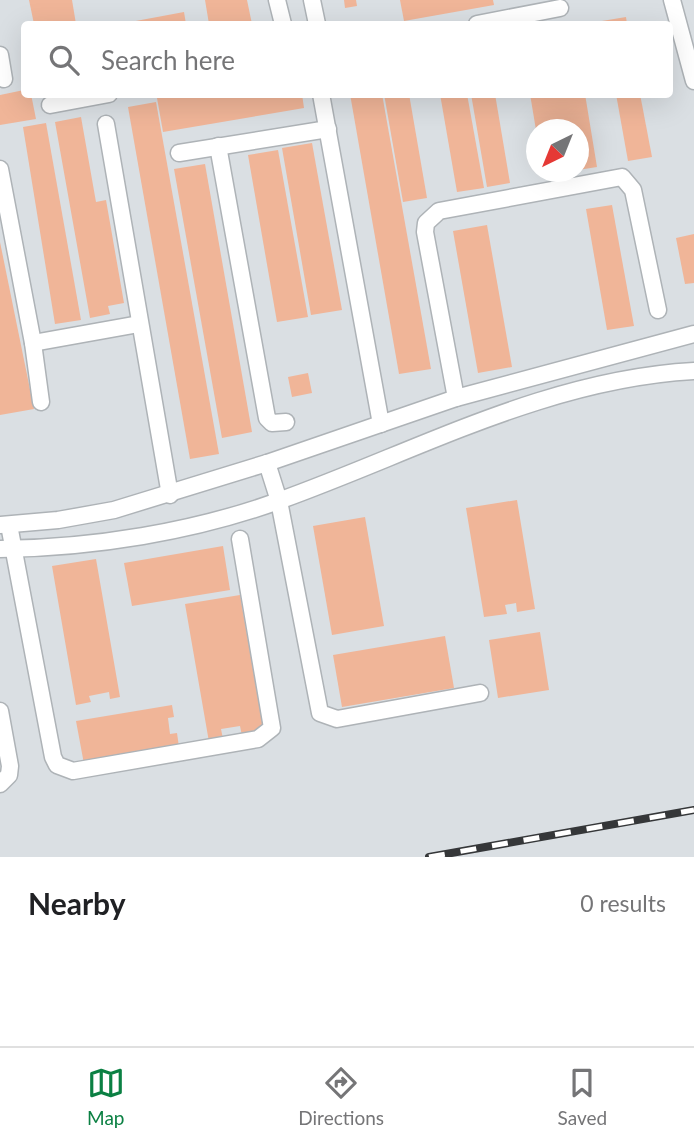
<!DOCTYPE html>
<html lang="en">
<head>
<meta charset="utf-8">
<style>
	body { margin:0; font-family:Lato,sans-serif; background:#f6f6f6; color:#202124 }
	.compass { position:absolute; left:526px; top:119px; width:63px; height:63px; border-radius:50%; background:#fff; box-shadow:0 7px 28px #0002; rotate:223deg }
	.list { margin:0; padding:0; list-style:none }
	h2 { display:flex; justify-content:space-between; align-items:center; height:91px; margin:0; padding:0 28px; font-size:30px }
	h2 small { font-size:23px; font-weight:400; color:#757577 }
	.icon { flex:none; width:38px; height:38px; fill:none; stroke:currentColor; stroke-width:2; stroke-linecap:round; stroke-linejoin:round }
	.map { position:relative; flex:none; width:694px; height:857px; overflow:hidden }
	.search { position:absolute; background:#fff; box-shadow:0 7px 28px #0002; left:21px; right:21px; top:21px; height:77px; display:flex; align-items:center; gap:18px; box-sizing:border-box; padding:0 24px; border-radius:7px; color:#757577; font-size:26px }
	.sheet { height:189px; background:#fff }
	nav { display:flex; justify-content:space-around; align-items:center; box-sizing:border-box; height:98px; border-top:2px solid #e0e0e0; background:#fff; font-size:19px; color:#757577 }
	nav a { display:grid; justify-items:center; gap:4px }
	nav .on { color:#0b8043 }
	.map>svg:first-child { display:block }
	.building { fill:#f0b598 }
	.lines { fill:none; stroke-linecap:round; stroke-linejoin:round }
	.minor-casing { stroke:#aeb3b7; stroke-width:19 }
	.minor { stroke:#fff; stroke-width:16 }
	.rail-casing { stroke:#353739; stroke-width:8 }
	.rail { stroke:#fff; stroke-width:5; stroke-dasharray:16; stroke-linecap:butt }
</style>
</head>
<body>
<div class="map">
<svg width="694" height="857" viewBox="0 0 694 857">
	<rect width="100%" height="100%" fill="#dadfe3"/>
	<!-- building -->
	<g class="building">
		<path d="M29,0H72L76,24H34Z"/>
		<path d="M205,0H247L252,24H241L240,21L209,24Z"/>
		<path d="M344,0H356L357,6L345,8Z"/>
		<path d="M400,0H493L494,5L404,21Z"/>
		<path d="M184,12L186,24H125V23Z"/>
		<path d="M626,17L627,24H603L602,21Z"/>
		<path d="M24,90V94H31L36,119L0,125V95Z"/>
		<path d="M178,94H302L304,108L163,132L157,98Z"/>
		<path d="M350,94H382L431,369L399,374Z"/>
		<path d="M384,94H409L427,198L403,202Z"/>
		<path d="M440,94H467L484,188L457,192Z"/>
		<path d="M471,94H495L510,183L487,187Z"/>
		<path d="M530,94H585L597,167L578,170V130H536Z"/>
		<path d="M616,94H640L652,157L628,161Z"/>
		<path d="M156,102L219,454L190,459L128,107Z"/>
		<path d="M81,117L96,202L106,200L124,303L108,306L110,314L90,318L55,122Z"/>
		<path d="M46,123L81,320L55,324L23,127Z"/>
		<path d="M312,143L342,310L311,315L282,148Z"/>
		<path d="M278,150L308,317L277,322L248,155Z"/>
		<path d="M205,164L252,432L222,438L174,169Z"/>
		<path d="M612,205L634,326L607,330L586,209Z"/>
		<path d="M487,225L512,367L478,373L453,231Z"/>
		<path d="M694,234V283L685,284L676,238Z"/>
		<path d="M0,242L34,409L0,415Z"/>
		<path d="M308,373L312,393L292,397L288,377Z"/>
		<path d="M517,500L535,609L517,612L516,603L505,605L507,614L484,617L466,508Z"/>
		<path d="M365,517L384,626L332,635L313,526Z"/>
		<path d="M223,546L230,590L132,606L124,563Z"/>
		<path d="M96,559L120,697L110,699L109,692L89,696L91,702L76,705L52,566Z"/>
		<path d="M240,595L264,732L242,736L240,726L221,729L223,739L209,742L185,604Z"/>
		<path d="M540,632L549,690L498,698L489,640Z"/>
		<path d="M445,636L454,688L342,707L333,655Z"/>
		<path d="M172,705L174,717L168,718L170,734L177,733L179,747L84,764L76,721Z"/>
	</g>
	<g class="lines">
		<defs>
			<g id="minor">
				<path d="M277,0L283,24"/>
				<path d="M312,0L317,24"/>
				<path d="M672,0L694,81"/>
				<path d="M477,24L560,8"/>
				<path d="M0,55L4,79"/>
				<path d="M321,94L381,424"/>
				<path d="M50,105L109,94"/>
				<path d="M106,124L170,495"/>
				<path d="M218,146L267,418L272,423L286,422"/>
				<path d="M179,153L328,129"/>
				<path d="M0,169L33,343L41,402"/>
				<path d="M33,343L139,324"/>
				<path d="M456,398L425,232L426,223L439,211L622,177L633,190L658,310"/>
				<path d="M267,463L279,501L320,713L337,719L480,693"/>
				<path d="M0,525L58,520L114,510L267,463L456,398L694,334"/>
				<path d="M9,525L53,757L57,765L73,771L258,739L272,728L240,539"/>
				<path d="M0,549C92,548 194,532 281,500C417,451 547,379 694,371"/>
				<path d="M0,711L10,766L9,775L0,784"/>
			</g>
		</defs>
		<!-- minor casing -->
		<use href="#minor" class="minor-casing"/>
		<!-- minor -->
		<use href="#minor" class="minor"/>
		<defs>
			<path id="rail" d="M429,857L694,810"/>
		</defs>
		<!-- rail casing -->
		<use href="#rail" class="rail-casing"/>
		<!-- rail -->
		<use href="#rail" class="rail"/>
	</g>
</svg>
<svg class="compass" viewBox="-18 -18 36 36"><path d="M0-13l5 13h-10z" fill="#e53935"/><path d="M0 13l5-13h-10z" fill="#757577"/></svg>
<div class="search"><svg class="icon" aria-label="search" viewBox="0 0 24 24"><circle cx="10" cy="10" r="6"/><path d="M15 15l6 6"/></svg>Search here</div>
</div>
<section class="sheet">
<h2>Nearby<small>0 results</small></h2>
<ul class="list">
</ul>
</section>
<nav>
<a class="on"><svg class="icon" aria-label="map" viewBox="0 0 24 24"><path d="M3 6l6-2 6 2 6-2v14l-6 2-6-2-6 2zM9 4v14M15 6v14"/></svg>Map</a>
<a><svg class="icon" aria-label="directions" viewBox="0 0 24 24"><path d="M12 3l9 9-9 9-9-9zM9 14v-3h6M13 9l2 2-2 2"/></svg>Directions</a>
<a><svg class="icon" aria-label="saved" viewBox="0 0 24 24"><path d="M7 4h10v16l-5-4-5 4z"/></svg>Saved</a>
</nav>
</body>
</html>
